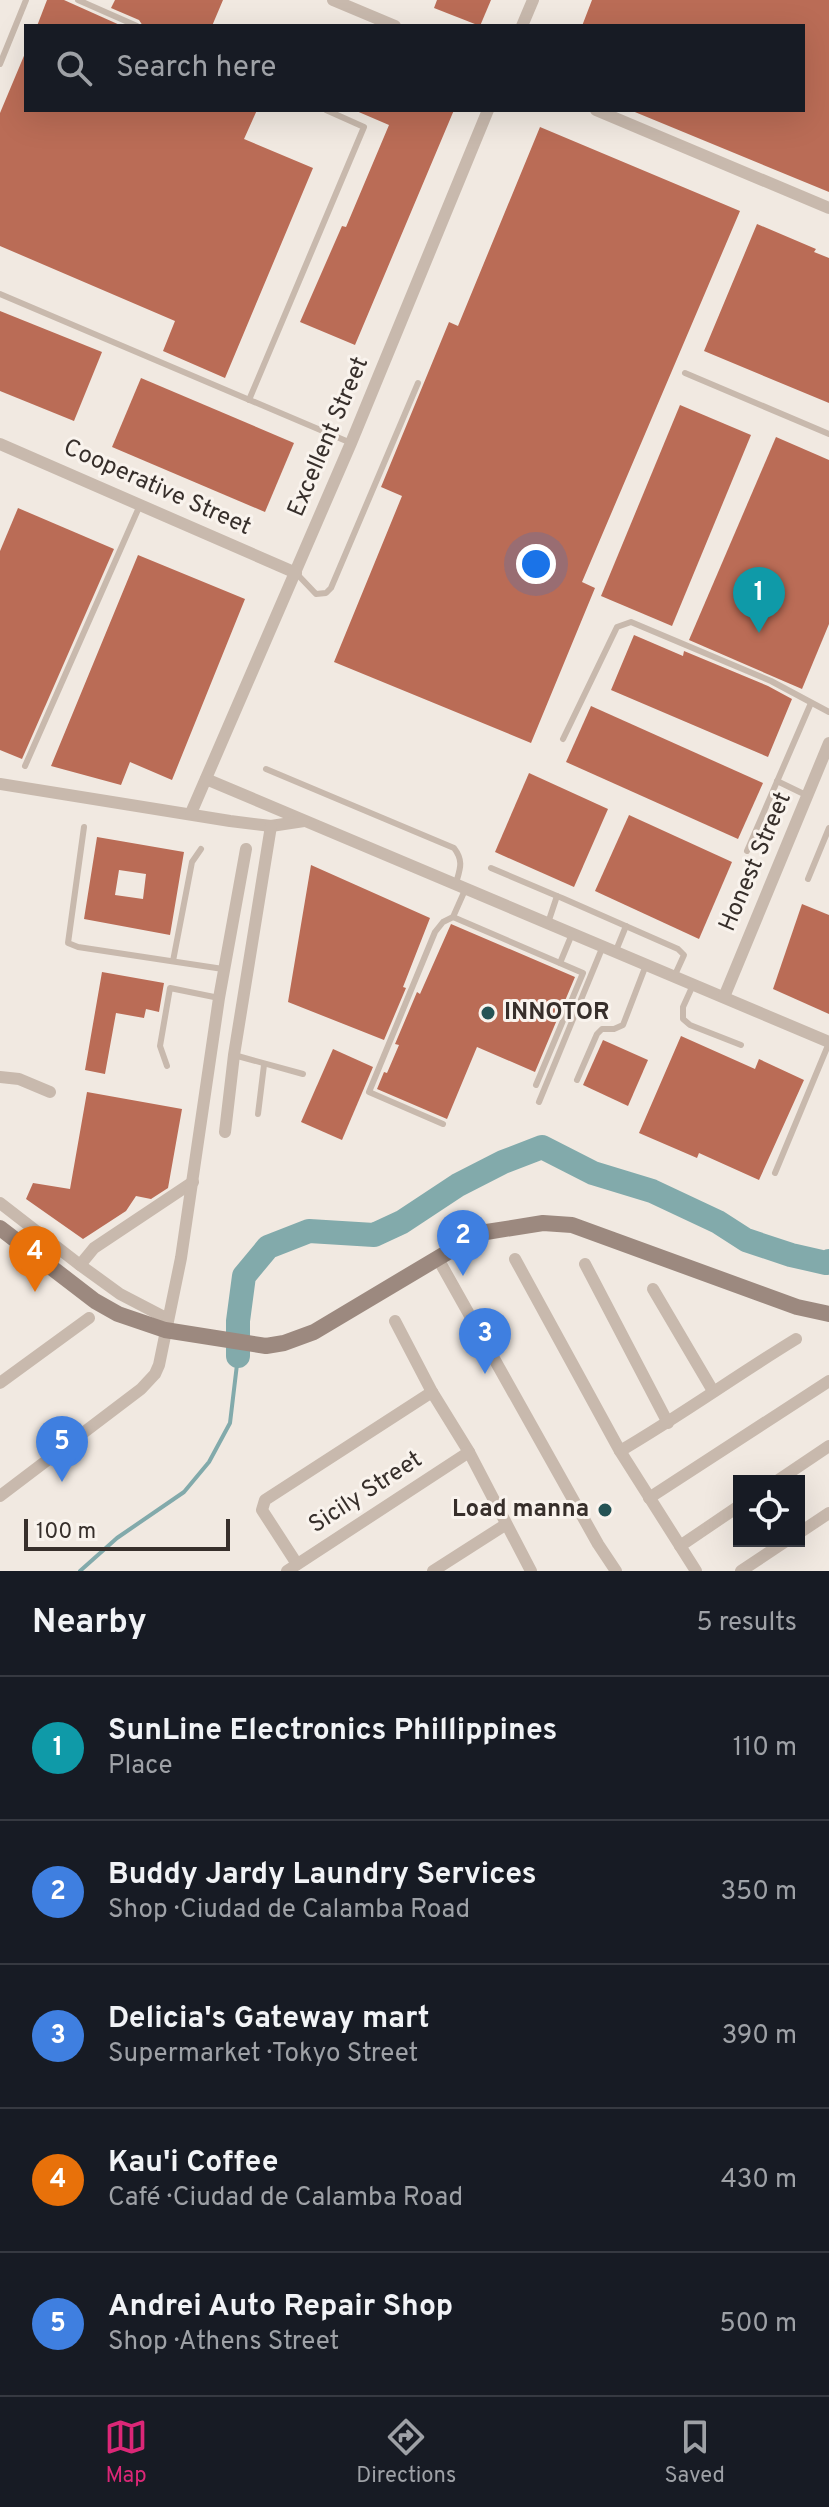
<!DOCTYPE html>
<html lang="en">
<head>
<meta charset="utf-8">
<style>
	body { margin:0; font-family:Overpass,sans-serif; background:#20242c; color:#f1f3f6 }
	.controls { position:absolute; right:24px; bottom:24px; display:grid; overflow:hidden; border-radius:0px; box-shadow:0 8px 32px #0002 }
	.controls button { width:72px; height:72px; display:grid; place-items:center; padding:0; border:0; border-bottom:2px solid #363941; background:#171b24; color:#f1f3f6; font:40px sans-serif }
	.scale { position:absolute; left:24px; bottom:20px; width:206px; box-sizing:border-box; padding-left:8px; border:4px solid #372f2b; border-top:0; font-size:22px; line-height:28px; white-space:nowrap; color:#372f2b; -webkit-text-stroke:6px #f9f3ed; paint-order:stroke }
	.you { position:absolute; left:536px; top:564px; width:28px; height:28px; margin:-20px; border:6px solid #fff; border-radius:50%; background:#1a73e8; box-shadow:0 0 0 12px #1a73e833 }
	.badge { display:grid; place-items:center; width:52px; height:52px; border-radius:50%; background:#db2777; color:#fff; font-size:26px; font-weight:700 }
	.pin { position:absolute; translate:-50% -66px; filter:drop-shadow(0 2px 4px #0008) }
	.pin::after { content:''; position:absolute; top:42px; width:28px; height:24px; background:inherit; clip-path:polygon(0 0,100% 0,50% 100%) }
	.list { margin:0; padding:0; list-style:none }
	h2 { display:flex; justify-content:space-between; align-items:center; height:104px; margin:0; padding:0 32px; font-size:34px }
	h2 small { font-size:26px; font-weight:400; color:#9ea1a6 }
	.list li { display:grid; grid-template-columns:52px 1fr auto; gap:24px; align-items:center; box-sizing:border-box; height:144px; padding:0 32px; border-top:2px solid #363941 }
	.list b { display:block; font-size:30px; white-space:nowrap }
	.list p { margin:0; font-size:26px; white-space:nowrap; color:#9ea1a6 }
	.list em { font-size:26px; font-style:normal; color:#9ea1a6 }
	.icon { flex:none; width:44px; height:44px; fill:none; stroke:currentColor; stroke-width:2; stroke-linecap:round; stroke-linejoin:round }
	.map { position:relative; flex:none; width:829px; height:1571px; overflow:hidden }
	.search { position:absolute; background:#171b24; box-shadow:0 8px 32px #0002; left:24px; right:24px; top:24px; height:88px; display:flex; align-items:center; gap:20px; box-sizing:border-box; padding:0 28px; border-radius:0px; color:#9ea1a6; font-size:30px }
	.sheet { height:824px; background:#171b24 }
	nav { display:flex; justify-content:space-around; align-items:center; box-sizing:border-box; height:112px; border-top:2px solid #363941; background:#171b24; font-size:22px; color:#9ea1a6 }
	nav a { display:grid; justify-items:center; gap:4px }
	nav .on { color:#db2777 }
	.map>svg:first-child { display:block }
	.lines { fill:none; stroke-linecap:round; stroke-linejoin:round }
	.stream { stroke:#82aaab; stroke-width:4 }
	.river { stroke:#82aaab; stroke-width:24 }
	.building { fill:#ba6c56; fill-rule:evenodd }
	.lane { stroke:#c8b9ad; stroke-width:6 }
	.street { stroke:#c8b9ad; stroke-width:12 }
	.secondary { stroke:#9c897f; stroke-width:16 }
	.poi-dot { fill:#255355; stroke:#f9f3ed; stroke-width:3 }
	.labels { text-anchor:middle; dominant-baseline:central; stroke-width:6; stroke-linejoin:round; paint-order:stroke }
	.street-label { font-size:24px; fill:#372f2b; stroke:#f9f3ed }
	.poi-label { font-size:24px; font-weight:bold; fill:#372f2b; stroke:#f9f3ed; text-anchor:start }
</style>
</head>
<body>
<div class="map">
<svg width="829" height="1571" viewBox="0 0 829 1571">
	<rect width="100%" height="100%" fill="#f1e9e1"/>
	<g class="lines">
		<!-- stream -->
		<path class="stream" d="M80,1571L117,1538L184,1492L209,1462L230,1423L238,1356"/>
		<!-- river -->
		<path class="river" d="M238,1356V1321L244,1276L268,1247L309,1231L374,1235L402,1222L458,1185L503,1162L542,1147L593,1173L652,1191L718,1222L746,1240L791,1255L826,1263L829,1261"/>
	</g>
	<!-- building -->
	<g class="building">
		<path d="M47,0H64L122,26H37Z"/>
		<path d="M115,0H223L212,26H143L139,20L111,8Z"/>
		<path d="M437,0H491L480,26L434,8Z"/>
		<path d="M592,0H829V192L630,110H803V26H582Z"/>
		<path d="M26,51V110H257L244,139L313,168L225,378L163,351L175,321L0,246V113Z"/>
		<path d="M354,110H454L355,345L300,322L342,226L346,227L389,125Z"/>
		<path d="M540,127L740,211L582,582L595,588L531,743L334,662L402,496L381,487L449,322L458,326Z"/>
		<path d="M757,224L816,249L814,252L829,258V403L704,351Z"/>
		<path d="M0,311L102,352L74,421L0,391Z"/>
		<path d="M141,378L294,443L265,512L112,447Z"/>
		<path d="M680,405L751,435L672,626L601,596Z"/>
		<path d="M776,437L829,460V624L802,689L689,640Z"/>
		<path d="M18,508L114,549L22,759L0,750V551Z"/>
		<path d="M138,555L245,599L172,780L130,762L121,785L51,766Z"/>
		<path d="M634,635L683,656L684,651L768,686L792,699L768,757L611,690Z"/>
		<path d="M591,706L763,783L738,839L566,762Z"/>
		<path d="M529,773L608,809L574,887L495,852Z"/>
		<path d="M629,815L732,862L699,939L595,891Z"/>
		<path d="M97,837L184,852L170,935L84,919ZM119,870L146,874L143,899L115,895Z"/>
		<path d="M311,865L430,918L403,987L406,988L384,1040L288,1002Z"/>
		<path d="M802,904L829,915V1014L773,989Z"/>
		<path d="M451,924L575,977L535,1072L477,1047L447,1119L377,1089L384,1072L387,1073L399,1045L395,1044L417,992L420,994Z"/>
		<path d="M102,972L164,983L159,1012L146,1009L144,1018L116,1013L105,1074L85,1070Z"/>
		<path d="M681,1036L755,1069L759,1059L804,1080L759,1180L699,1153L697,1158L639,1133Z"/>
		<path d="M603,1040L648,1060L628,1106L583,1085Z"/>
		<path d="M333,1049L373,1067L342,1140L301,1122Z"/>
		<path d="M87,1092L182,1109L168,1188L151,1199L136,1196L126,1211L83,1239L26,1199L33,1183L70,1189Z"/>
	</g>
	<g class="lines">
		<!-- lane -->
		<g class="lane">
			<path d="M78,0L137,26"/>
			<path d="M0,64L26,0"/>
			<path d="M0,294L351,443"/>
			<path d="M685,373L829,434"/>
			<path d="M249,400L364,127L326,110"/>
			<path d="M297,574L316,594L326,593L331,588L418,383"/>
			<path d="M563,739L617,627L631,622L771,681L829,712"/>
			<path d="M25,766L140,505"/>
			<path d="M266,769L454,848C464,861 460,869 456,883"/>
			<path d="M777,781L808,796"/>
			<path d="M84,827L68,943L78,947L223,969"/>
			<path d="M747,851L811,703"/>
			<path d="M491,868L557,896"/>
			<path d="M808,879L829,828"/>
			<path d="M453,917L583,973L536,1085"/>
			<path d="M548,923L557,896L562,898L678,949L684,955L674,977"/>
			<path d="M615,953L626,926"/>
			<path d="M173,961L192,862L201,849"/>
			<path d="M560,963L572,934"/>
			<path d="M693,985L683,1007V1019L690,1025L741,1045"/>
			<path d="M234,1055L303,1074"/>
			<path d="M167,1066L160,1046L170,988L219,998"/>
			<path d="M577,1080L597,1034L602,1029H614L623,1025L646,965"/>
			<path d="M539,1102L603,946"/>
			<path d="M258,1114L264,1065"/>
			<path d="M443,1124L369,1092L435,932L443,922L453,917L465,890"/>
			<path d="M775,1173L829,1043"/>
		</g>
		<!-- street -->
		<g class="street">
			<path d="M333,0L395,26"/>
			<path d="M522,26L533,0"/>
			<path d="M596,110L829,208"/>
			<path d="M0,444L296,573"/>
			<path d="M206,779L829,1042"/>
			<path d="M0,784L230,821L271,826L304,821"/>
			<path d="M191,813L351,443L488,110"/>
			<path d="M724,997L829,743"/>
			<path d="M0,1077L19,1079L50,1092"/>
			<path d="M225,1132L234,1055L271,826"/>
			<path d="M0,1203L80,1265L94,1248L193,1182"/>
			<path d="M437,1257L598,1544L616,1571"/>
			<path d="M515,1259L620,1451L696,1571"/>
			<path d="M585,1264L668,1423"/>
			<path d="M80,1265L120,1294L168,1319"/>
			<path d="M653,1289L713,1391"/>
			<path d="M395,1321L432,1392L469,1452L531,1571"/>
			<path d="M0,1383L89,1318"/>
			<path d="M620,1451C680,1416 737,1375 796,1339"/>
			<path d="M777,1481L829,1446"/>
			<path d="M0,1496L141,1389L155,1374L159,1365L181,1258L219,998L246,849"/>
			<path d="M649,1498L829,1381"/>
			<path d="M799,1533L829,1513"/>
			<path d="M680,1546L739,1506"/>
			<path d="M297,1564L262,1510L265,1500L432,1392"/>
			<path d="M287,1571L469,1452"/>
			<path d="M433,1571L505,1525"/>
			<path d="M741,1571L786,1541"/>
		</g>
		<!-- secondary -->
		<path class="secondary" d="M0,1228L95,1301L118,1314L165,1330L266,1346L284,1343L314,1332L480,1233L543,1223L572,1225L797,1307L829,1314"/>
	</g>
	<!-- markers -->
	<g class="poi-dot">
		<circle cx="488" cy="1013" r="8"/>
		<circle cx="605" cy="1510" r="8"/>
	</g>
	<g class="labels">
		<!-- street labels -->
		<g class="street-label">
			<text transform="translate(329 437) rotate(-67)">Excellent Street</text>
			<text transform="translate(157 488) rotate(24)">Cooperative Street</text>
			<text transform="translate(756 862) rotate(-67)">Honest Street</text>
			<text transform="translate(366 1493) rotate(-33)">Sicily Street</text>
		</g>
		<!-- poi labels -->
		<g class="poi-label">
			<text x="504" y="1013">INNOTOR</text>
			<text x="589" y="1510" text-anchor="end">Load manna</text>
		</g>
	</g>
</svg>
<div class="controls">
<button><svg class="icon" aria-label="locate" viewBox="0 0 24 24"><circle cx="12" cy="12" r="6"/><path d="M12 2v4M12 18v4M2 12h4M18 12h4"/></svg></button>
</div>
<div class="scale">100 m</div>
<div class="you"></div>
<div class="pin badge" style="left:759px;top:633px;background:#0f9aa8">1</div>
<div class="pin badge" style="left:463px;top:1276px;background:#3f7fe0">2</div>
<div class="pin badge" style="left:485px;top:1374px;background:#3f7fe0">3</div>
<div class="pin badge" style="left:35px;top:1292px;background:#e8710a">4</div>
<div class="pin badge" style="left:62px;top:1482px;background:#3f7fe0">5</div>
<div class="search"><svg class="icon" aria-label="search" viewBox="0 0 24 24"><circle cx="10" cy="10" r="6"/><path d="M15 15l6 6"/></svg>Search here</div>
</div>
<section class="sheet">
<h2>Nearby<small>5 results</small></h2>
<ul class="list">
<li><span class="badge" style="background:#0f9aa8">1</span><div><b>SunLine Electronics Phillippines</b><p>Place</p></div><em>110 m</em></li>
<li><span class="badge" style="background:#3f7fe0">2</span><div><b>Buddy Jardy Laundry Services</b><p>Shop · Ciudad de Calamba Road</p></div><em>350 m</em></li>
<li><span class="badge" style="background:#3f7fe0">3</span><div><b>Delicia's Gateway mart</b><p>Supermarket · Tokyo Street</p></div><em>390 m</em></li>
<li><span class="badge" style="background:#e8710a">4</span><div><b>Kau'i Coffee</b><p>Café · Ciudad de Calamba Road</p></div><em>430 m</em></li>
<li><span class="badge" style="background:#3f7fe0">5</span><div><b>Andrei Auto Repair Shop</b><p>Shop · Athens Street</p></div><em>500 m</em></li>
</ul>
</section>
<nav>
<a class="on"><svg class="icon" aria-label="map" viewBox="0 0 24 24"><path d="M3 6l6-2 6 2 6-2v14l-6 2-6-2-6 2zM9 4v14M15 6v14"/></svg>Map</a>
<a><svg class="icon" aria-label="directions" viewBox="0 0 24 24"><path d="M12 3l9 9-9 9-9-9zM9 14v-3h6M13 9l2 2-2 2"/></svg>Directions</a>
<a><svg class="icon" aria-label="saved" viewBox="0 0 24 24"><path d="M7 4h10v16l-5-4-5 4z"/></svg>Saved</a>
</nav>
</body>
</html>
